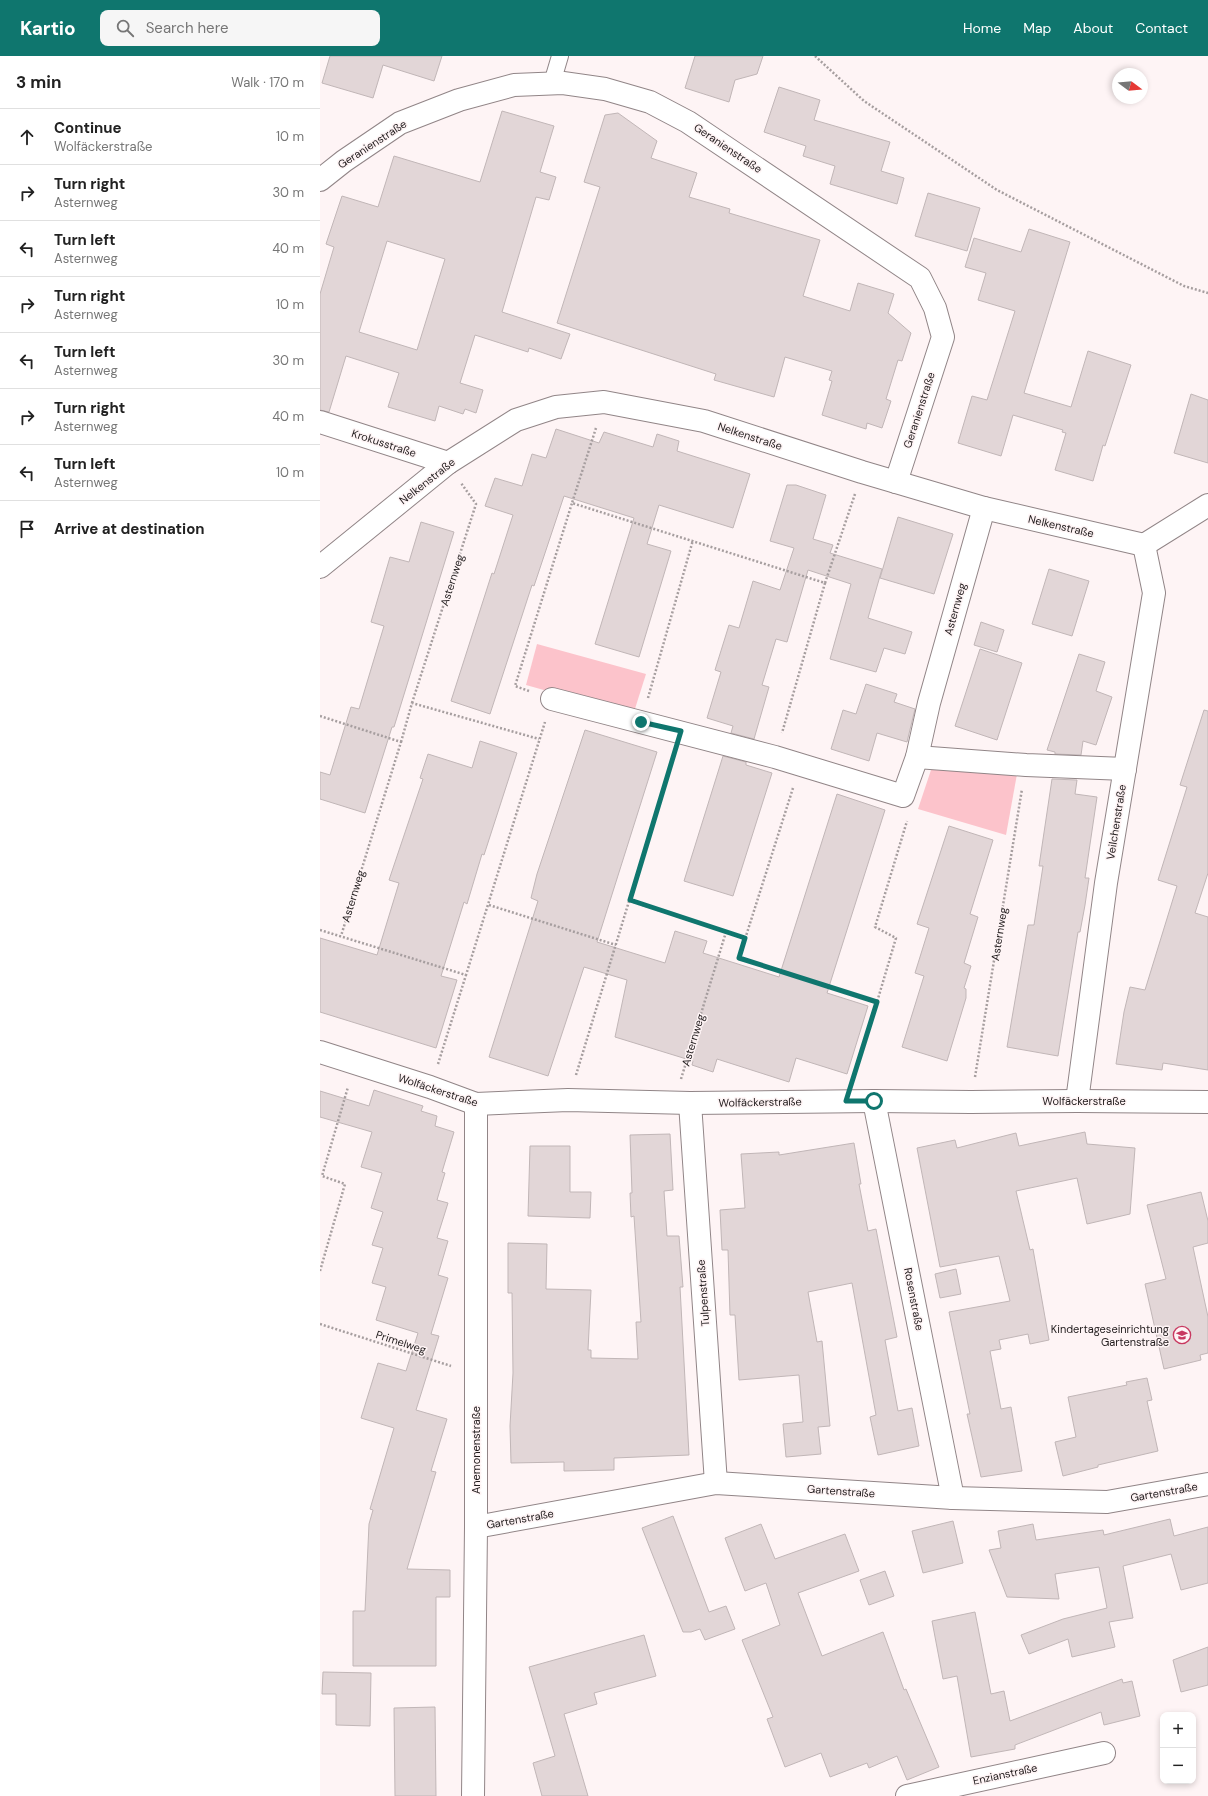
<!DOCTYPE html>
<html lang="en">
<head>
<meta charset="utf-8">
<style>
	body { margin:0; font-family:"DM Sans",sans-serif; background:#f6f6f6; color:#222 }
	.controls { position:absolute; right:12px; bottom:12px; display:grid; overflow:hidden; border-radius:8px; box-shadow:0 2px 6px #0003 }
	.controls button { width:36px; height:36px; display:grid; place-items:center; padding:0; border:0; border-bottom:1px solid #e0e0e0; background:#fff; color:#222; font:20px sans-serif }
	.compass { position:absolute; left:792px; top:12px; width:36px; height:36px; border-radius:50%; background:#fff; box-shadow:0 2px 6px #0003; rotate:106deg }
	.stop { position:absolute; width:12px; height:12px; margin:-9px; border:3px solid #0f766e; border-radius:50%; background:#fff }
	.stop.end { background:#0f766e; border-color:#fff; box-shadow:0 1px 4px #0008 }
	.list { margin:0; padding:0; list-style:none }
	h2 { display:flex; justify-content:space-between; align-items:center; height:52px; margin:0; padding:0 16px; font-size:17px }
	h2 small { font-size:13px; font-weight:400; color:#767676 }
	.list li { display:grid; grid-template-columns:26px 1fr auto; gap:12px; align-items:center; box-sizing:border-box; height:56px; padding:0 16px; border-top:1px solid #e0e0e0 }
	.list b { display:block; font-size:15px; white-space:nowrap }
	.list p { margin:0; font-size:13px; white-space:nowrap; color:#767676 }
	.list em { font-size:13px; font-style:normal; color:#767676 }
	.icon { flex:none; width:22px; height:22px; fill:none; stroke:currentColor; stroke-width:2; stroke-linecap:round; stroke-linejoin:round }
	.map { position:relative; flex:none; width:888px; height:1740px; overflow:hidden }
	header { display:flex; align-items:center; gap:24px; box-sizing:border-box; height:56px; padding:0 20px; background:#0f766e; color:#fff }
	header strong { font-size:19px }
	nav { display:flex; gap:22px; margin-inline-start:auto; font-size:14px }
	.search { width:280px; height:36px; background:#f6f6f6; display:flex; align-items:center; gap:10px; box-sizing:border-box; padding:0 14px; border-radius:8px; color:#767676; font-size:15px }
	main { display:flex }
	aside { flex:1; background:#fff }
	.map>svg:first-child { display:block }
	.green { fill:#fcc3cb }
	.building { fill:#e2d6d7; stroke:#c1b6b7; fill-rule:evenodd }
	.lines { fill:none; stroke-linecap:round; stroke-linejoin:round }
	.service-casing { stroke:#918587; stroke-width:18 }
	.minor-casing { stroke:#918587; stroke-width:24 }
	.path { stroke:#a69e9f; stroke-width:2.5; stroke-dasharray:2 2; stroke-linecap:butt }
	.service { stroke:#fff; stroke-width:16 }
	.minor { stroke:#fff; stroke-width:22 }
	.route { stroke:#0f766e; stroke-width:5 }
	.labels { text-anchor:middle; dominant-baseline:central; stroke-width:3; stroke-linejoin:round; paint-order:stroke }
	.street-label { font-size:11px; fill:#201b1c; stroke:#fef4f5 }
	.poi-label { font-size:11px; fill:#201b1c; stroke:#fef4f5; text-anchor:end }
</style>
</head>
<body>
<header>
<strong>Kartio</strong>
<div class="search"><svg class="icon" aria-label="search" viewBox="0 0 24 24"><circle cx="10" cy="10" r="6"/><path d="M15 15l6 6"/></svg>Search here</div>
<nav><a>Home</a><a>Map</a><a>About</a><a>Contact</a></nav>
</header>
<main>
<aside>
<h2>3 min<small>Walk · 170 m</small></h2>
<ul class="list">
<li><svg class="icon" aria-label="ahead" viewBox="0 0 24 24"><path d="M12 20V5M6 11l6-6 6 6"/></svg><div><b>Continue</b><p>Wolfäckerstraße</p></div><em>10 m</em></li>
<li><svg class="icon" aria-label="right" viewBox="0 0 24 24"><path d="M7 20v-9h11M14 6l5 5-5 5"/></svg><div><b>Turn right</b><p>Asternweg</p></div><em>30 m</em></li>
<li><svg class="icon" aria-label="left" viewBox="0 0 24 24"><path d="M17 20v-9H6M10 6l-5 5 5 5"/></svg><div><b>Turn left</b><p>Asternweg</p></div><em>40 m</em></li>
<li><svg class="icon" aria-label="right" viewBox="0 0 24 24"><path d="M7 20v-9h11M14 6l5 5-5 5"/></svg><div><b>Turn right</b><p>Asternweg</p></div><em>10 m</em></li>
<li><svg class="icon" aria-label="left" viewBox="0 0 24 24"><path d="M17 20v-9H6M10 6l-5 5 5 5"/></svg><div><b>Turn left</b><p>Asternweg</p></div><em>30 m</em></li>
<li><svg class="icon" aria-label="right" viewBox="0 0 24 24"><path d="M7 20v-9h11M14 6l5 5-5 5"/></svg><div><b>Turn right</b><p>Asternweg</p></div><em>40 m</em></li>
<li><svg class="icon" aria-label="left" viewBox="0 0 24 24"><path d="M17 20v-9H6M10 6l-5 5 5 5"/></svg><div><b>Turn left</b><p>Asternweg</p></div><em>10 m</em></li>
<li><svg class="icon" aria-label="arrive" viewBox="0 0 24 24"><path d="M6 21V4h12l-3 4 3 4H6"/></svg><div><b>Arrive at destination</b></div></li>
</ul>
</aside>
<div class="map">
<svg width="888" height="1740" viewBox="0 0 888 1740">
	<rect width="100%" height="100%" fill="#fef4f5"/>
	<!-- green -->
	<g class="green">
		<path d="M217,588L326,618L313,659L206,629Z"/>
		<path d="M612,711L697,718L686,779L598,753Z"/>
	</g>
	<!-- building -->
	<g class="building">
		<path d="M10,0H122L114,25L63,9L53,42L2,27Z"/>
		<path d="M375,0H443L437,18L415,24L409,46L365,32Z"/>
		<path d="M459,31L500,44L494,64L570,86L561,115L584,122L577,148L510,128L515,110L483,100L486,90L444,76Z"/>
		<path d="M182,55L234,70L220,116L236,121L229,144L216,141L182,256L250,278L241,303L209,292L208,296L155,279L140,327L163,334L156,357L145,353L143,358L119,350L115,365L68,351L79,317L26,300L9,356L0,354V238L14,191L6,188L22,140L58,151L74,100L160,126ZM67,185L125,203L97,294L39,276Z"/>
		<path d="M298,57L337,85L331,102L377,117L369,141L410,153L409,157L500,184L483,240L530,255L538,227L574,238L568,257L591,277L582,305L578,304L566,343L571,345L562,372L547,367L546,373L502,359L512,325L509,324L512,315L465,301L454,341L394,324L396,318L237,267L280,131L264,126L285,59Z"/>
		<path d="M608,137L660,152L647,195L595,180Z"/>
		<path d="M709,173L750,186L704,337L751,351L768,295L811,309L785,390L783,389L773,425L735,414L746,377L742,376L743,374L693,359L681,400L638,387L652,340L667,344L695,255L658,244L666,217L645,211L654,182L701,196Z"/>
		<path d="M871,338L888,344V407L854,397Z"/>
		<path d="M236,373L279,387L284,376L333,391L337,378L359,385L357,395L430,418L413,472L339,449L327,488L351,495L319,601L275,588L314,462L244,440L214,530L212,529L170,658L131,645L172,517L174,518L193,459L165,450L175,422L202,430L212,398L226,402Z"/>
		<path d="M467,429H476L506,439L493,483L513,489L510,497L562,513L548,562L592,576L585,598L564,592L556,616L510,603L531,528L488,514L467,586L456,583L442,629L449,631L434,683L411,677L413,670L387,662L401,616L395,614L409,569L419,572L433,525L460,534L474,492L450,485Z"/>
		<path d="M578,461L633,478L614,538L560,522Z"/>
		<path d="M101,466L134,476L74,671H72L45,757L0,743V716L10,719L31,651L39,653L64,570L51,566L70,501L89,506Z"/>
		<path d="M729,513L769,525L752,580L712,568Z"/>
		<path d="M661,566L684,574L677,596L654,589Z"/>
		<path d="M660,593L702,607L677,684L635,670Z"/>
		<path d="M759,598L785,606L776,635L792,641L776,689L763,685L761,699L735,698V696L727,694Z"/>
		<path d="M546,628L577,638L574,646L595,653L587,686L557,677L549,705L511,693L523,654L536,658Z"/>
		<path d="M884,654L888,655V817L875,857L888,861V1014L843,1007L842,1014L796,1008L804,956L810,931L825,934L857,830L838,824L867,731L860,729Z"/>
		<path d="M265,674L337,696L277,886L345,907L355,875L387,885L383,897L459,921L517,738L565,754L507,937L548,950L527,1018L476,1002L469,1026L397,1003L393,1016L372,1009L373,1005L295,981L307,924L264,911L228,1020L169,1001L218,845L211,842L217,818Z"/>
		<path d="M160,685L197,697L164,799L162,798L147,848L144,846L121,920L137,924L116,992L0,956V882L57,899L79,827L69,824L103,723L100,722L108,698L152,712Z"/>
		<path d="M403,700L426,706V709L452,717L413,840L364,825Z"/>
		<path d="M732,723L757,724L755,738L777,741L765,822H769L765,849L760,876H758L738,1000L687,991L708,869H714L723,810H719Z"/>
		<path d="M629,770L673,784L650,858L658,861L644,907L651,910L644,932L646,933V942L627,1005L582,991L604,920L595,917L609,872L597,868Z"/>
		<path d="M54,1034L103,1050L101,1055L117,1060L115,1070L134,1076L122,1116L125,1117L117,1144L128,1147L117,1182L128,1185L118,1219L128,1222L111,1278L119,1280L96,1354L127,1363L111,1415L116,1416L87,1513L130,1514V1541H116V1610H33V1555H45L49,1468L53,1454L50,1453L74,1372L41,1362L58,1307L86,1315L98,1277L56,1264L66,1231L52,1227L63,1192L52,1189L63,1156L51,1152L62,1117L41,1111L52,1076L0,1061V1035L49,1050Z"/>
		<path d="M765,1076L767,1088L815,1092L810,1158L767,1168L757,1122L696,1135L710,1194L713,1193L729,1284L710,1288L708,1278L679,1284L681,1293L670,1295L681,1353L691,1351L702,1415L661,1421L647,1358H650L629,1256L690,1245L679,1200L620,1211L597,1092L635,1084L637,1092L696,1077L699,1090Z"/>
		<path d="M350,1078L353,1134L344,1135L347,1180H359L363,1231H360L369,1399L294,1402V1414L244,1415V1406L191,1407L190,1370L193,1317L192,1237H188V1187L227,1188L226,1233L271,1234L268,1294H271V1302L318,1303L316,1266H321L314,1160L311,1161L310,1137H312L310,1079Z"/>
		<path d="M534,1087L541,1128H539L548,1175L556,1173L577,1281L565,1284L578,1355L592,1352L599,1390L558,1399L550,1361L556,1359L532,1227L488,1236L497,1286L502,1285L510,1370L498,1371L501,1398L466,1401L463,1368L483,1366L479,1319L419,1324L415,1259H410L408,1194H402L400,1154L425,1152L421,1098L459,1096V1099Z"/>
		<path d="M210,1090H250V1136H271L270,1162L208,1160Z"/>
		<path d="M881,1136L888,1165V1187L873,1191L888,1261V1297L880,1299L881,1304L844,1313L825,1228L846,1223L827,1149Z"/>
		<path d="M636,1213L641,1238L620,1242L615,1218Z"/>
		<path d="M827,1322L832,1344L827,1345L838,1395L778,1409V1411L743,1420L735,1386L756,1381L748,1341L807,1329L806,1326Z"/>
		<path d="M353,1460L389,1556L406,1550L415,1573L385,1584L380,1573L371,1576H363L322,1472Z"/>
		<path d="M850,1463L854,1480L888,1471V1527L861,1534L851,1498L803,1510L813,1562L789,1566L795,1591L752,1601L748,1583L709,1598L701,1579L743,1563L787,1552L779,1511L735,1518L739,1543L687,1541L669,1494L681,1492L678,1475L713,1468L716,1484L783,1474L784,1479Z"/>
		<path d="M633,1465L643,1507L603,1517L592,1475Z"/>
		<path d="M441,1468L455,1503L525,1478L539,1515L478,1537L502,1600L563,1576L584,1634L586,1633L619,1711L587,1724L577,1700L549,1712L547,1707L510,1721L501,1697L465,1711L447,1663L453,1661L422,1584L460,1569L446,1527L425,1535L405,1482Z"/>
		<path d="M565,1515L574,1540L549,1549L540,1524Z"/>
		<path d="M655,1556L671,1638L684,1635L690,1665L802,1623L803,1627L812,1625L820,1660L784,1669L781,1656L695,1689V1693L651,1701L637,1620L623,1623L612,1565Z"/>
		<path d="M324,1579L336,1620L274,1637L277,1648L244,1658L268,1740H222L213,1707L235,1700L209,1611Z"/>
		<path d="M888,1591V1629L861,1636L853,1604Z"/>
		<path d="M3,1616L51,1617L50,1670L16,1669V1638H2Z"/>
		<path d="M115,1651L116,1740H75L74,1652Z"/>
	</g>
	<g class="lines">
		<defs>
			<path id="service" d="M232,27L240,0"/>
			<g id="minor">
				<path d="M0,124L24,105L80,67L139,44L194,29L243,27L285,33L330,46L368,66L600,222L615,252L623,281L576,426"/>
				<path d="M0,366L128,407"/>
				<path d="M0,511L128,407L196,364L236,351L284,346L384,365L542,416L664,452L824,489L888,449"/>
				<path d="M232,643L455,701L583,740L597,701L609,647L664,452"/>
				<path d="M597,701L706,709L805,713"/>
				<path d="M0,996L110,1031L156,1048L248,1044L370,1047L554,1045L651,1046L757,1045L888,1046"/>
				<path d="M554,1045L633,1442"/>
				<path d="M757,1045L786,827L834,537L824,489"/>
				<path d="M370,1047L396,1427"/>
				<path d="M156,1471L396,1427L633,1442L787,1446L888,1428"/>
				<path d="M153,1740L156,1471V1048"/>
				<path d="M587,1740L784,1697"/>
			</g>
		</defs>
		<!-- service casing -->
		<use href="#service" class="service-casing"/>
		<!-- minor casing -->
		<use href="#minor" class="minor-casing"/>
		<!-- path -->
		<g class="path">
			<path d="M495,0L544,45L677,134L864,230L888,237"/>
			<path d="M276,372L252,447L505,527L462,677"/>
			<path d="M505,527L535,438"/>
			<path d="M209,635L195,630L252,447"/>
			<path d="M328,642L373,484"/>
			<path d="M92,647L156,448L141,427"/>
			<path d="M0,660L81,686L21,880"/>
			<path d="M81,686L92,647L219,683"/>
			<path d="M473,732L419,902L557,946L576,882L555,871L587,765"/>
			<path d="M310,845L425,882"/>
			<path d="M169,849L296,889"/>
			<path d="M0,874L146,919L225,666"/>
			<path d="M118,1008L146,919"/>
			<path d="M256,1019L353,701"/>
			<path d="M534,1020L557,946"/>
			<path d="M655,1021L702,733"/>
			<path d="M361,1023L406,876"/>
			<path d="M0,1215L25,1128L2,1120L28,1031"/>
			<path d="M0,1268L131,1310"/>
		</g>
		<!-- service -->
		<use href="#service" class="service"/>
		<!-- minor -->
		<use href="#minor" class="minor"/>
	</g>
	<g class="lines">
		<!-- route -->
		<path class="route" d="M321,666L361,675L310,844L425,882L419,902L557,946L526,1045H554"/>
	</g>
	<!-- icons -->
	<defs>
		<symbol id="school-ring" viewBox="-11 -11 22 22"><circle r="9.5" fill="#fef4f5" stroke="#c83960" stroke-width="1.5"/><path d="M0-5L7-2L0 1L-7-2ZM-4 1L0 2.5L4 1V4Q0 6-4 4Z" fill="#c83960"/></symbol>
	</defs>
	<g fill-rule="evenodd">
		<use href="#school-ring" x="852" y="1269" width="20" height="20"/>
	</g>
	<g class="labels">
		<!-- street labels -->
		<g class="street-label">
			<text transform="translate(52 88) rotate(-33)">Geranienstraße</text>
			<text transform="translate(408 92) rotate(34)">Geranienstraße</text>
			<text transform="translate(599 354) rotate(-72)">Geranienstraße</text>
			<text transform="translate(430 380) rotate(18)">Nelkenstraße</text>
			<text transform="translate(64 387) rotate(18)">Krokusstraße</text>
			<text transform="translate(107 425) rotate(-38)">Nelkenstraße</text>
			<text transform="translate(741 470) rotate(13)">Nelkenstraße</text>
			<text transform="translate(132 524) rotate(-72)">Asternweg</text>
			<text transform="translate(635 553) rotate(-74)">Asternweg</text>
			<text transform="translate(796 766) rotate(-81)">Veilchenstraße</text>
			<text transform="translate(33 840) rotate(-73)">Asternweg</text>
			<text transform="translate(679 878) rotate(-81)">Asternweg</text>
			<text transform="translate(373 984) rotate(-73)">Asternweg</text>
			<text transform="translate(118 1034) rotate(18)">Wolfäckerstraße</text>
			<text x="764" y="1045">Wolfäckerstraße</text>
			<text transform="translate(440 1046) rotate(-1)">Wolfäckerstraße</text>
			<text transform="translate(383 1237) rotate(-94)">Tulpenstraße</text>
			<text transform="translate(594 1243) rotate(79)">Rosenstraße</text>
			<text transform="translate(81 1286) rotate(18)">Primelweg</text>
			<text transform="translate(156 1394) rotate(-90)">Anemonenstraße</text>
			<text transform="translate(521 1435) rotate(4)">Gartenstraße</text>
			<text transform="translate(844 1436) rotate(-10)">Gartenstraße</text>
			<text transform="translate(200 1463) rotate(-10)">Gartenstraße</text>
			<text transform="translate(685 1718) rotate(-12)">Enzianstraße</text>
		</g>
		<!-- poi labels -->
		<g class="poi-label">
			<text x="849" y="1273">Kindertageseinrichtung<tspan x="849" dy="13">Gartenstraße</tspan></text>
		</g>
	</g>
</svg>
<div class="controls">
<button>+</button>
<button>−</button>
</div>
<svg class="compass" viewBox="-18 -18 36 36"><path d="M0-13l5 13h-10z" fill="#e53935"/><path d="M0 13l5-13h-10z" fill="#767676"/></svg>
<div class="stop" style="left:554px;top:1045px"></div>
<div class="stop end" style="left:321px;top:666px"></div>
</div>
</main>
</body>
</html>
